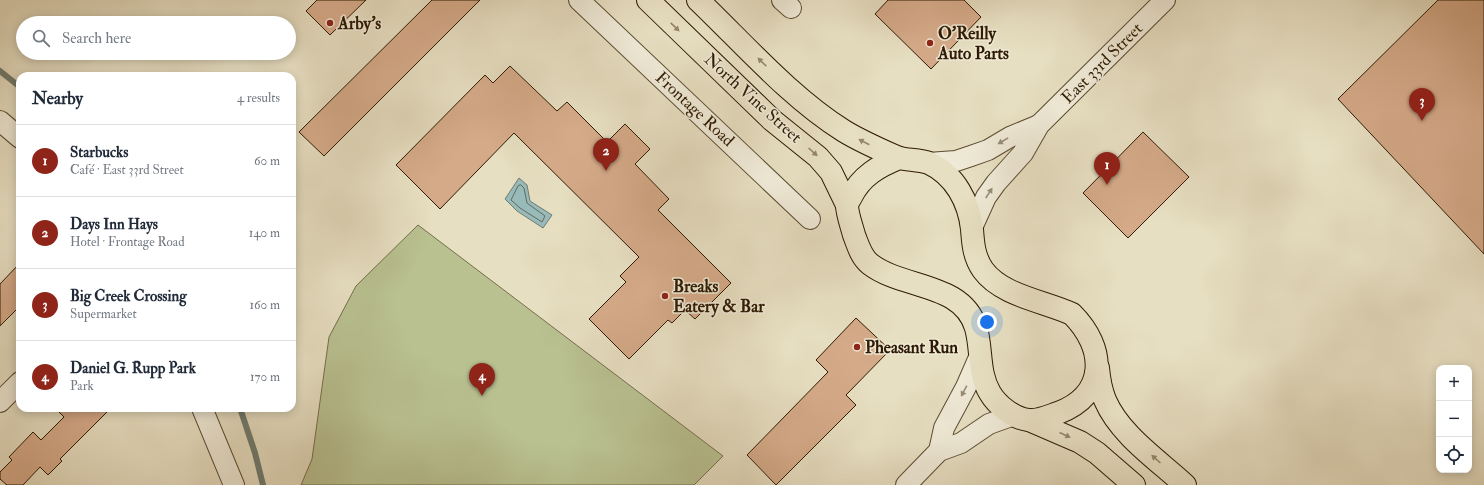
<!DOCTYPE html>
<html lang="en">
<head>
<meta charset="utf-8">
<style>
	body { margin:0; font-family:"IM FELL Double Pica",serif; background:#f2f2f3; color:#1f2937 }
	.controls { position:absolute; right:12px; bottom:12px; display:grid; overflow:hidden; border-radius:8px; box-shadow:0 2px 10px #0003 }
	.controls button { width:36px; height:36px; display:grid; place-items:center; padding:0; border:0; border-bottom:1px solid #e0e1e3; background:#fff; color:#1f2937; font:20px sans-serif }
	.you { position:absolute; left:987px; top:322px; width:14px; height:14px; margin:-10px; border:3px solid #fff; border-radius:50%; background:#1a73e8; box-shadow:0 0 0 6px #1a73e833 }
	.badge { display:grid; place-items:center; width:26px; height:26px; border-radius:50%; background:#8f2418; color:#fff; font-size:13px; font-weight:700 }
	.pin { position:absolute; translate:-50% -33px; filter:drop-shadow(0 1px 2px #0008) }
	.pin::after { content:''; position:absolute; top:21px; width:14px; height:12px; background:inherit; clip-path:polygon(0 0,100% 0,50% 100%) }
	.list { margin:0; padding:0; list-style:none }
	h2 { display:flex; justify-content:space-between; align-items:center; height:52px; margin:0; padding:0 16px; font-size:17px }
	h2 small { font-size:13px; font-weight:400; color:#747a83 }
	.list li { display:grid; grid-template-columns:26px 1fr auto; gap:12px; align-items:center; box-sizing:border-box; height:72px; padding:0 16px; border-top:1px solid #e0e1e3 }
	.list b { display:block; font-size:15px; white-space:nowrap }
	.list p { margin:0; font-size:13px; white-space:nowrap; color:#747a83 }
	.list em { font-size:13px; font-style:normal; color:#747a83 }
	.icon { flex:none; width:22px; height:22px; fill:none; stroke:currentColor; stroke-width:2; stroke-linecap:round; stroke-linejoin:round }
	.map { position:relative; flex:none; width:1484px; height:485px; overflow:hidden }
	.search { position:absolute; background:#fff; box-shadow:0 2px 10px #0003; left:16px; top:16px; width:280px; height:44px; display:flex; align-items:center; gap:10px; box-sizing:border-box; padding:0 14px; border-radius:22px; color:#747a83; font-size:15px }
	.panel { position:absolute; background:#fff; box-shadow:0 2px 10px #0003; left:16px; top:72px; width:280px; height:340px; border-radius:12px }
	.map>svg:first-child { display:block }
	.green { fill:#b9c191; stroke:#746e4a }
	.water { fill:#98bbba; stroke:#6e7b70 }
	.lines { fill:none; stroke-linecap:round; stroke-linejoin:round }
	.shore { stroke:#636a5e; stroke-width:1 }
	.stream { stroke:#6e7b70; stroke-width:6 }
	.building { fill:#d5aa89; stroke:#2e1a02 }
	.minor-casing { stroke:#5c4b32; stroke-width:22 }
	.major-casing { stroke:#2e1a02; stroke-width:24 }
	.minor { stroke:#efead7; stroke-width:20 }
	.major { stroke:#e7dfc2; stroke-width:22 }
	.oneway { fill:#94866c }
	.oneway2 { fill:#988c77 }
	.poi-dot { fill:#8f2418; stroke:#efead7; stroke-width:1.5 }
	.labels { text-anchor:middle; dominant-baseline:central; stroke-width:3; stroke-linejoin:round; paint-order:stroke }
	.poi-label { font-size:17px; font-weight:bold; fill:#2e1a02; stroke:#efead7; text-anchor:start }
	.street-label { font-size:17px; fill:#2e1a02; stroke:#efead7 }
</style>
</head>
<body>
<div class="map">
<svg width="1484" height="485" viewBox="0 0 1484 485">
	<rect width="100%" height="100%" fill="#e7dfc2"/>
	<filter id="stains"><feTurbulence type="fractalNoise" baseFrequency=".005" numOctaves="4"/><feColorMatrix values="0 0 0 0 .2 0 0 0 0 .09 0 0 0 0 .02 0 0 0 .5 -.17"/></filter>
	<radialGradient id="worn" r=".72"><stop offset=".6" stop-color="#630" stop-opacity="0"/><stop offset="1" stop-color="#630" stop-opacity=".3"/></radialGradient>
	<!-- green -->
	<path class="green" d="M418,225L723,456L694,485H301L312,459L329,337L356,286Z"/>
	<!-- water -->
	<path class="water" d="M519,178L527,185L530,201L552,215L543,228L517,211L505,199Z"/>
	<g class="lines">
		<!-- shore -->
		<path class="shore" d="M521,185L524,188L527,203L545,216L542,222L520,208L511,200L518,186Z"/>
		<!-- stream -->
		<g class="stream">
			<path d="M0,71L20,87"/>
			<path d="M240,408L255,453L263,485"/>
		</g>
	</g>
	<!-- building -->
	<g class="building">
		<path d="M317,0H366L330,35L306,11Z"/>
		<path d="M432,0H480L324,156L299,132Z"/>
		<path d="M888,0H964L981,17L931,69L875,14Z"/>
		<path d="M1438,0H1484V254L1338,99Z"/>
		<path d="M510,66L557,111L567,102L607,142L625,124L650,149L635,164L669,199L658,210L731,283L695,319L685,310L672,323L668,320L629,359L589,319L626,282L620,276L639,257L514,133L440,209L396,165L485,75L493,83Z"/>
		<path d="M1143,132L1189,177L1128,238L1083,193Z"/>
		<path d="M20,263V306L0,326V284Z"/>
		<path d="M856,318L890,350L846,395L856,405L776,485L747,455L828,372L816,360Z"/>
		<path d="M55,408H111L60,459L62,461L48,475L40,467L23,485H7L0,479V472L12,460L9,457L33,432L41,440L64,417Z"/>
	</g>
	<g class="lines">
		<defs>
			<g id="minor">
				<path d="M579,0L810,219"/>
				<path d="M782,0L791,8"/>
				<path d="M0,121L20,138"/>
				<path d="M928,163L956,161L971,156L988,150L1010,137L1039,125"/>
				<path d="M972,228L986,197L996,183L1023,153L1039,125L1165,0"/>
				<path d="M0,402L20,382"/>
				<path d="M202,408L234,485"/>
				<path d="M939,451L944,428L966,387L980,355"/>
				<path d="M906,485L939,451L961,443L989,424L1014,415"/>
			</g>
			<g id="major">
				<path d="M648,0L772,120L818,157L831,172L847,205"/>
				<path d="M698,0C744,44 791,98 844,131C862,142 881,150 899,158"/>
				<path d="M899,158C909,160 921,160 929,163C955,175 969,202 972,229C973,244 974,257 983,270C1002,296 1044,301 1072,314C1106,348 1108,394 1058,413C1049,416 1038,421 1029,420C1014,419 997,405 990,393C978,373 982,349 976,328C963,282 902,289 870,264C861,257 858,245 854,235C852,227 847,214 847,205C847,203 850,199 851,197C861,176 879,166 899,158Z"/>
				<path d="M1098,368C1099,379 1101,390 1105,400C1120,435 1158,460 1185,485"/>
				<path d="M1029,420L1080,442L1097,453L1134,485"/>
			</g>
		</defs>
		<!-- minor casing -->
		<use href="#minor" class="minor-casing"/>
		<!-- major casing -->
		<use href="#major" class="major-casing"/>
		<!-- minor -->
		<use href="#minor" class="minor"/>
		<!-- major -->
		<use href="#major" class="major"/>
	</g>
	<!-- one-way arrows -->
	<defs><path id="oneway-solid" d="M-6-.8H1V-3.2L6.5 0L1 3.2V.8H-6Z"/></defs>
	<g class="oneway">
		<use href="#oneway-solid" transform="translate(675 27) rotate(44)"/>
		<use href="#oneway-solid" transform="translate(762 62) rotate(-136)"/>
		<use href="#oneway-solid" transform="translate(864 142) rotate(-153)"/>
		<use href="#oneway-solid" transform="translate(813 152) rotate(42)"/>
		<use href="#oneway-solid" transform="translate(1065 435) rotate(25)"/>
		<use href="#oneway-solid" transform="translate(1156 459) rotate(-138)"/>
	</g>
	<g class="oneway2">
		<use href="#oneway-solid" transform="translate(1003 141) rotate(149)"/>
		<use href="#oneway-solid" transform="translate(989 193) rotate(-57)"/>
		<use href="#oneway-solid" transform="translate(964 391) rotate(118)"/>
	</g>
	<!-- markers -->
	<g class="poi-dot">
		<circle cx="330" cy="23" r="4"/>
		<circle cx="930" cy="43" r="4"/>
		<circle cx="665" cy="296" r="4"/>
		<circle cx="857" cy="347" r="4"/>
	</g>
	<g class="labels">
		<!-- poi labels -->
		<g class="poi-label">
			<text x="338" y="23">Arby's</text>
			<text x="938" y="33">O'Reilly<tspan x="938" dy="20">Auto Parts</tspan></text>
			<text x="673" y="286">Breaks<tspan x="673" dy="20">Eatery &amp; Bar</tspan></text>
			<text x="865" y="347">Pheasant Run</text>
		</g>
		<!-- street labels -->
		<g class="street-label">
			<text transform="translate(1102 63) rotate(-45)">East 33rd Street</text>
			<text transform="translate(753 98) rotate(42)">North Vine Street</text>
			<text transform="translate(695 109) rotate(43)">Frontage Road</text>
		</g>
	</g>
	<rect width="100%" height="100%" filter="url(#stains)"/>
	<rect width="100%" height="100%" fill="url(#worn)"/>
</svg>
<div class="controls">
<button>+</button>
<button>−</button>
<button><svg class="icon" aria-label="locate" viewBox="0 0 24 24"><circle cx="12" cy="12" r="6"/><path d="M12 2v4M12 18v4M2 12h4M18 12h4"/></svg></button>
</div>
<div class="you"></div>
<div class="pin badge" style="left:1107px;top:185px">1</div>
<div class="pin badge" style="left:606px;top:171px">2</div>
<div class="pin badge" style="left:1422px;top:121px">3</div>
<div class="pin badge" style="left:482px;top:396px">4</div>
<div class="search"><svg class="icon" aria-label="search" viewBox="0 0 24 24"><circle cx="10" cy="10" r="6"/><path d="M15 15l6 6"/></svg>Search here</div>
<section class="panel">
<h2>Nearby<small>4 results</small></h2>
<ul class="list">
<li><span class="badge">1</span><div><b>Starbucks</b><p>Café · East 33rd Street</p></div><em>60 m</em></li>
<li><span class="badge">2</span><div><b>Days Inn Hays</b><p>Hotel · Frontage Road</p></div><em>140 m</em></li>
<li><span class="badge">3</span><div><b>Big Creek Crossing</b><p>Supermarket</p></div><em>160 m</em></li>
<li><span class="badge">4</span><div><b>Daniel G. Rupp Park</b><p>Park</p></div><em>170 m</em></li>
</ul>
</section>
</div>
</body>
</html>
